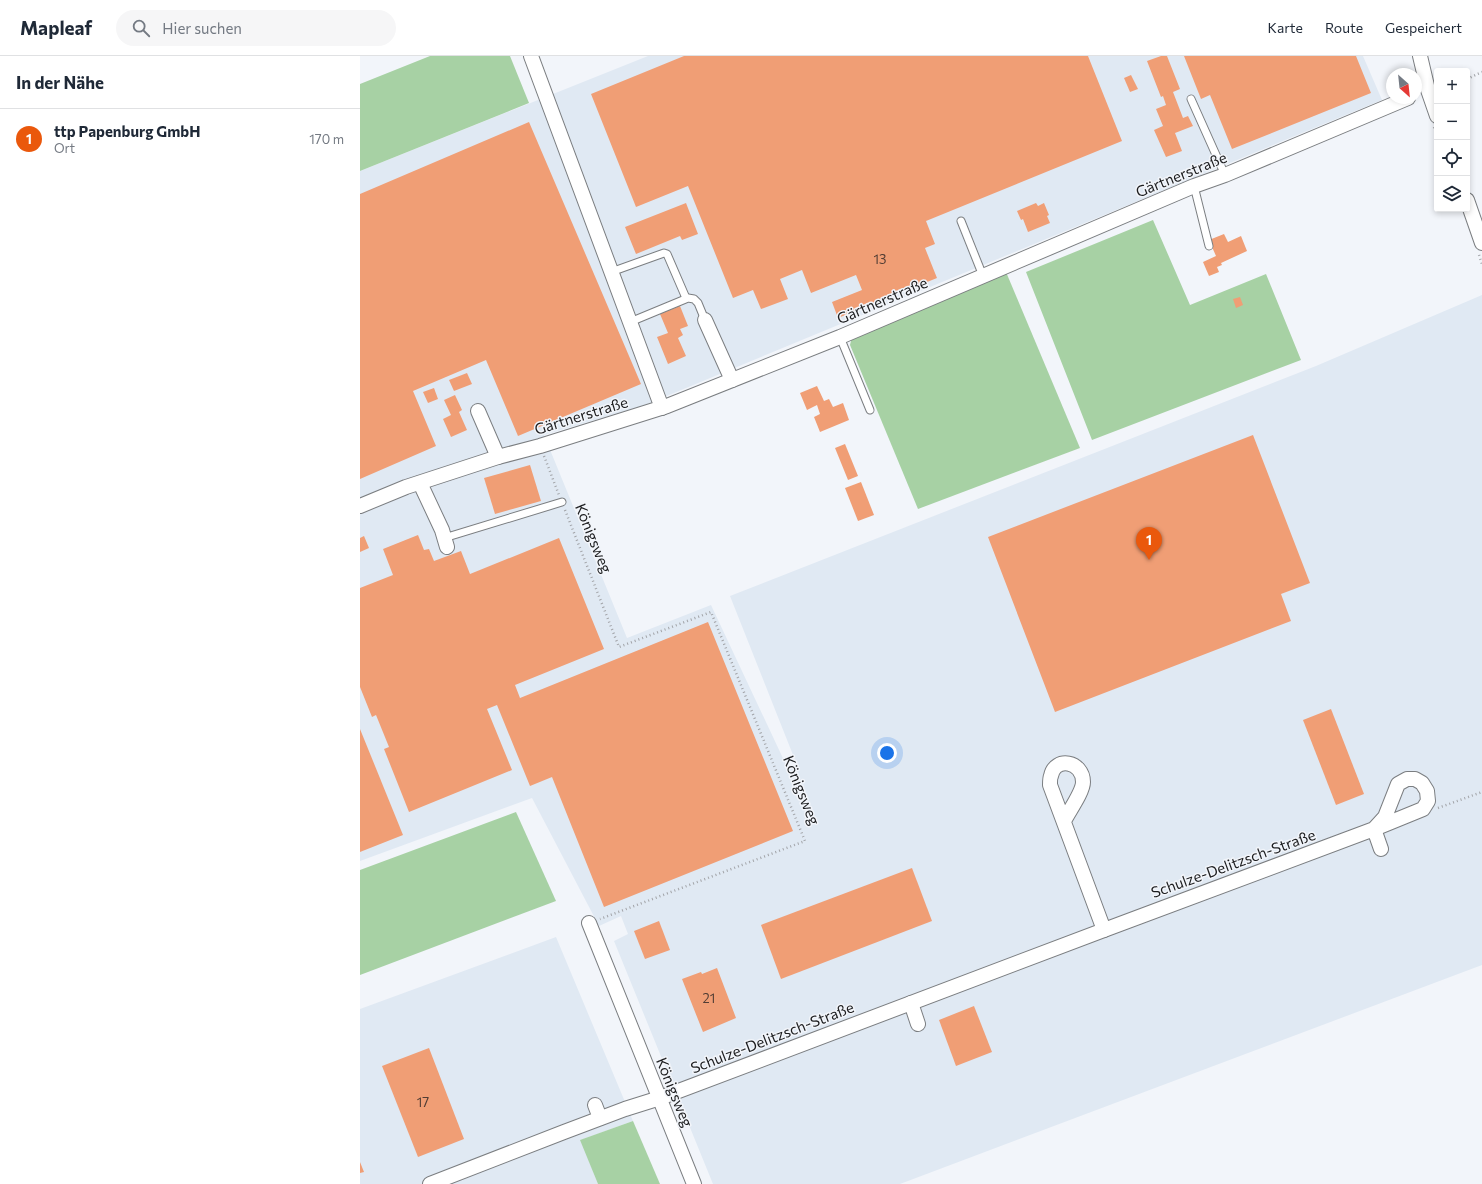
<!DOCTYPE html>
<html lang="de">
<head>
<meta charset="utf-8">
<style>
	body { margin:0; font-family:Commissioner,sans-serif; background:#f6f6f7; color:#1f2937 }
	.controls { position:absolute; right:12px; top:12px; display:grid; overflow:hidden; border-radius:4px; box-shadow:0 2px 6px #0003 }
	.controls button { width:36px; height:36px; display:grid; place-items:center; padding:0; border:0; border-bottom:1px solid #e0e1e3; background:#fff; color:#1f2937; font:20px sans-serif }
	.compass { position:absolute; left:1026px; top:12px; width:36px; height:36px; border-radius:50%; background:#fff; box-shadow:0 2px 6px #0003; rotate:153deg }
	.you { position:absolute; left:527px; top:697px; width:14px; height:14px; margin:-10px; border:3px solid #fff; border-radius:50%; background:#1a73e8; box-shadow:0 0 0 6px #1a73e833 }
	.badge { display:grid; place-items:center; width:26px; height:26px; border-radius:50%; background:#ea580c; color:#fff; font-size:13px; font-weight:700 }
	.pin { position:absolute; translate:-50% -33px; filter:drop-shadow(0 1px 2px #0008) }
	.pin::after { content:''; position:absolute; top:21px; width:14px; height:12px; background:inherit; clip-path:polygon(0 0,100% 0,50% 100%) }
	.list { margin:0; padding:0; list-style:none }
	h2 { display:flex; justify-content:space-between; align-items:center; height:52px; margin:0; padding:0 16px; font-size:17px }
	h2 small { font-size:13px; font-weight:400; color:#747a83 }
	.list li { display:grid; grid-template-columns:26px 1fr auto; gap:12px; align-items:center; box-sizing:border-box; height:60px; padding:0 16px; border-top:1px solid #e0e1e3 }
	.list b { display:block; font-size:15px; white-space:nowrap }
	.list p { margin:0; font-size:13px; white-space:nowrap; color:#747a83 }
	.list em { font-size:13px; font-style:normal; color:#747a83 }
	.icon { flex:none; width:22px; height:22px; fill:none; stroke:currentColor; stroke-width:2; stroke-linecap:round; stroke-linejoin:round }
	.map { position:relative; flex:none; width:1122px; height:1128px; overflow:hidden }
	header { display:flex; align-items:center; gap:24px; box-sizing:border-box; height:56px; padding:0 20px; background:#fff; border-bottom:1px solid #e0e1e3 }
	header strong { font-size:19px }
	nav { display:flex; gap:22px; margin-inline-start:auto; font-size:14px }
	.search { width:280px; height:36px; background:#f6f6f7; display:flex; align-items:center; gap:10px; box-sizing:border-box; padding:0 14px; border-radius:22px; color:#747a83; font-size:15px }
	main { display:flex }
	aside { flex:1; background:#fff }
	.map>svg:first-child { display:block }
	.built { fill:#e0e9f3 }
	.green { fill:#a7d1a4 }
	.building { fill:#f09e75 }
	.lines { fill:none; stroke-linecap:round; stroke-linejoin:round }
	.service-casing { stroke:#7b7e81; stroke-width:9 }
	.minor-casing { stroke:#7b7e81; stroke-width:16 }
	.path { stroke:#a2a4a8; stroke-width:2.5; stroke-dasharray:1 3; stroke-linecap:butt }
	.service { stroke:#fff; stroke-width:7 }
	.minor { stroke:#fff; stroke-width:14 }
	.labels { text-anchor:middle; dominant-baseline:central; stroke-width:3; stroke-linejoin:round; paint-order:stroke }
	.number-label { font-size:13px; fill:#513d34 }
	.street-label { font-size:15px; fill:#1c1d1f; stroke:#f2f5fa }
</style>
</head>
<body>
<header>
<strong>Mapleaf</strong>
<div class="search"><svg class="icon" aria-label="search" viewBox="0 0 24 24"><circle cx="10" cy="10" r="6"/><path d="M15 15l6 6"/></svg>Hier suchen</div>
<nav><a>Karte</a><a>Route</a><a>Gespeichert</a></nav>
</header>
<main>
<aside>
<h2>In der Nähe<small></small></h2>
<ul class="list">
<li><span class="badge">1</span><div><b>ttp Papenburg GmbH</b><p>Ort</p></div><em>170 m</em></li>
</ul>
</aside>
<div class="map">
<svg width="1122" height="1128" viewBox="0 0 1122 1128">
	<rect width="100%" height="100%" fill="#f2f5fa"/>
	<!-- built -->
	<g class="built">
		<path d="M288,0H1003L1022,44L285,349L184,379L267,582L351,549L428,713L437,709L370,540L956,310L1122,239V909L540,1128H353L254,885L268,878L261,860L239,870L172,742L0,805V115Z"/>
		<path d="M196,881L273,1065L221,1084L238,1128H0V953Z"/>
	</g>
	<!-- green -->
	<g class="green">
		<path d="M70,0H150L169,47L0,115V28Z"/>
		<path d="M793,164L830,249L906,218L941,304L732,384L666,216Z"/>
		<path d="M646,216L720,392L558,453L490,289L492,281Z"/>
		<path d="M156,756L196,845L0,919V814Z"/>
		<path d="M273,1065L300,1128H238L220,1084Z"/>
	</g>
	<!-- building -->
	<g class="building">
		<path d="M324,0H728L762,85L566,165L575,188L565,192L577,222L478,262L472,246L502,234L496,219L451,237L442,214L420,223L428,243L401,253L393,234L373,242L328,130L276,151L231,38Z"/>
		<path d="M801,0H807L820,33L813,36L823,62L828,60L833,70L815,77L822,95L806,101L794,74L803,70L796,53L806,49L803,40L801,41L787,5Z"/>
		<path d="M824,0H996L1011,37L872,93L850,39L841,43Z"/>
		<path d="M771,19L778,33L770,36L764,22Z"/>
		<path d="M169,66L281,328L158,380L126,304L53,335L76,390L0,423V138Z"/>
		<path d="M326,147L338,178L322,184L320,180L276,198L265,171Z"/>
		<path d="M676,147L678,150L684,147L689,159L687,160L690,167L668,176L663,163L661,164L657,155Z"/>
		<path d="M864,178L868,186L881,180L887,195L861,207L862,209L857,211L859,216L849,220L843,206L856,200L849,184Z"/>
		<path d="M880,241L883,249L876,252L873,243Z"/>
		<path d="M320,250L328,270L320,273L323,279L318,282L326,300L308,308L297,281L308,277L300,258Z"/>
		<path d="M107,317L112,328L94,335L89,324Z"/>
		<path d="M457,330L464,345L469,343L473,351L483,347L489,364L460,376L454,361L460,358L457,349L447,354L440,337Z"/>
		<path d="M74,332L78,343L68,347L63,336Z"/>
		<path d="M95,339L102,354L99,356L107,374L91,381L83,363L91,359L84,344Z"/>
		<path d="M893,379L950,527L921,538L931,565L695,656L628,481Z"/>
		<path d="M485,388L498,420L488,424L475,392Z"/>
		<path d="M170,409L181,445L135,458L124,422Z"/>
		<path d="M501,426L514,459L498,465L485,432Z"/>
		<path d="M58,479L64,494L69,493L74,505L101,495L110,518L199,482L244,593L155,629L160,642L348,566L433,775L244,851L192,721L170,730L137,649L127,653L152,714L49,756L24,693L29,691L16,659L12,661L0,631V532L33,519L23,493Z"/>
		<path d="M4,480L9,492L0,496V482Z"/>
		<path d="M971,653L1004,738L976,749L943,664Z"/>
		<path d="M0,673L43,779L0,796Z"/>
		<path d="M552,812L572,865L421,923L401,869Z"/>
		<path d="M299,865L310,894L285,903L274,875Z"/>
		<path d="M357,912L376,962L343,976L322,923L341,916L342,918Z"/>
		<path d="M614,950L632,996L596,1010L579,964Z"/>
		<path d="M69,992L104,1083L58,1101L22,1010Z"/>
		<path d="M0,1106L4,1116L0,1117Z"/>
	</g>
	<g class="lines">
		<defs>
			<g id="service">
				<path d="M831,43L865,119"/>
				<path d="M834,130L849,190"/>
				<path d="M601,165L623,220"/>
				<path d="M251,216L304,197L307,198L326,242"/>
				<path d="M270,266L328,242L334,243L338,247L345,264"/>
				<path d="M480,281L510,354"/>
				<path d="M84,482L202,446"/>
			</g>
			<g id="minor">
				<path d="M171,0L302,352"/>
				<path d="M1060,0L1068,34L1077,60"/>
				<path d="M1107,144L1122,187"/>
				<path d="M345,264L372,324"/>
				<path d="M118,355L138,401"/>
				<path d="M60,427L82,474L87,491"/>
				<path d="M0,450L46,431L138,401L180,390L307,350L480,281L834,130L865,119L1048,42"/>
				<path d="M704,765C709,755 723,736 723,726C723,705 695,700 691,720C690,722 690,726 690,729L744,874"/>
				<path d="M229,867L334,1128"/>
				<path d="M551,947L558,968"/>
				<path d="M235,1049L240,1062"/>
				<path d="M70,1128L204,1076L265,1053L300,1042L744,874L1014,773L1063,753L1068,745L1067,735L1062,727L1055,723H1047L1038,728L1025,761L1014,773L1021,793"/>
			</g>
		</defs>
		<!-- service casing -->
		<use href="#service" class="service-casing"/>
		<!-- minor casing -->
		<use href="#minor" class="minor-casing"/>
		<!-- path -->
		<g class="path">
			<path d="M1107,23L1122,16"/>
			<path d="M1074,71L1077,79"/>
			<path d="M1119,199L1122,208"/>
			<path d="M184,400L199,439"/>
			<path d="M205,454L259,591L351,556L445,785L240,863"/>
			<path d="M1078,752L1122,736"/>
		</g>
		<!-- service -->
		<use href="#service" class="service"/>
		<!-- minor -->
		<use href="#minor" class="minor"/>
	</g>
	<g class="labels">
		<!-- number labels -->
		<g class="number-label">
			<text x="520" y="203">13</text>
			<text x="349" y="942">21</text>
			<text x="63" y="1046">17</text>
		</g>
		<!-- street labels -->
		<g class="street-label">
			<text transform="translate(821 118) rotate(-22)">Gärtnerstraße</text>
			<text transform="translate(522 244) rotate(-23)">Gärtnerstraße</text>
			<text transform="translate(221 359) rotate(-17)">Gärtnerstraße</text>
			<text transform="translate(234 482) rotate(68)">Königsweg</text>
			<text transform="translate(442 734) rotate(68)">Königsweg</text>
			<text transform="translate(873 807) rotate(-20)">Schulze-Delitzsch-Straße</text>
			<text transform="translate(412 981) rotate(-21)">Schulze-Delitzsch-Straße</text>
			<text transform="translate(315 1036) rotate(68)">Königsweg</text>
		</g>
	</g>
</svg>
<div class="controls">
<button>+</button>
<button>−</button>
<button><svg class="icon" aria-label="locate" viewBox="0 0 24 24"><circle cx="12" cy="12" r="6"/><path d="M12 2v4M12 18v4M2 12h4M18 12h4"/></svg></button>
<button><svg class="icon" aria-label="layers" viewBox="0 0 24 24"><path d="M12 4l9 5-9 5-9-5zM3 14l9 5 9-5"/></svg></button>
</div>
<svg class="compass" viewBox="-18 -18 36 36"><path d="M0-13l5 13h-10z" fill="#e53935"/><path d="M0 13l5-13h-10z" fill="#747a83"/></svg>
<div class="you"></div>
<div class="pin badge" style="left:789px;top:504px">1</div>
</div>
</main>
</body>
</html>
